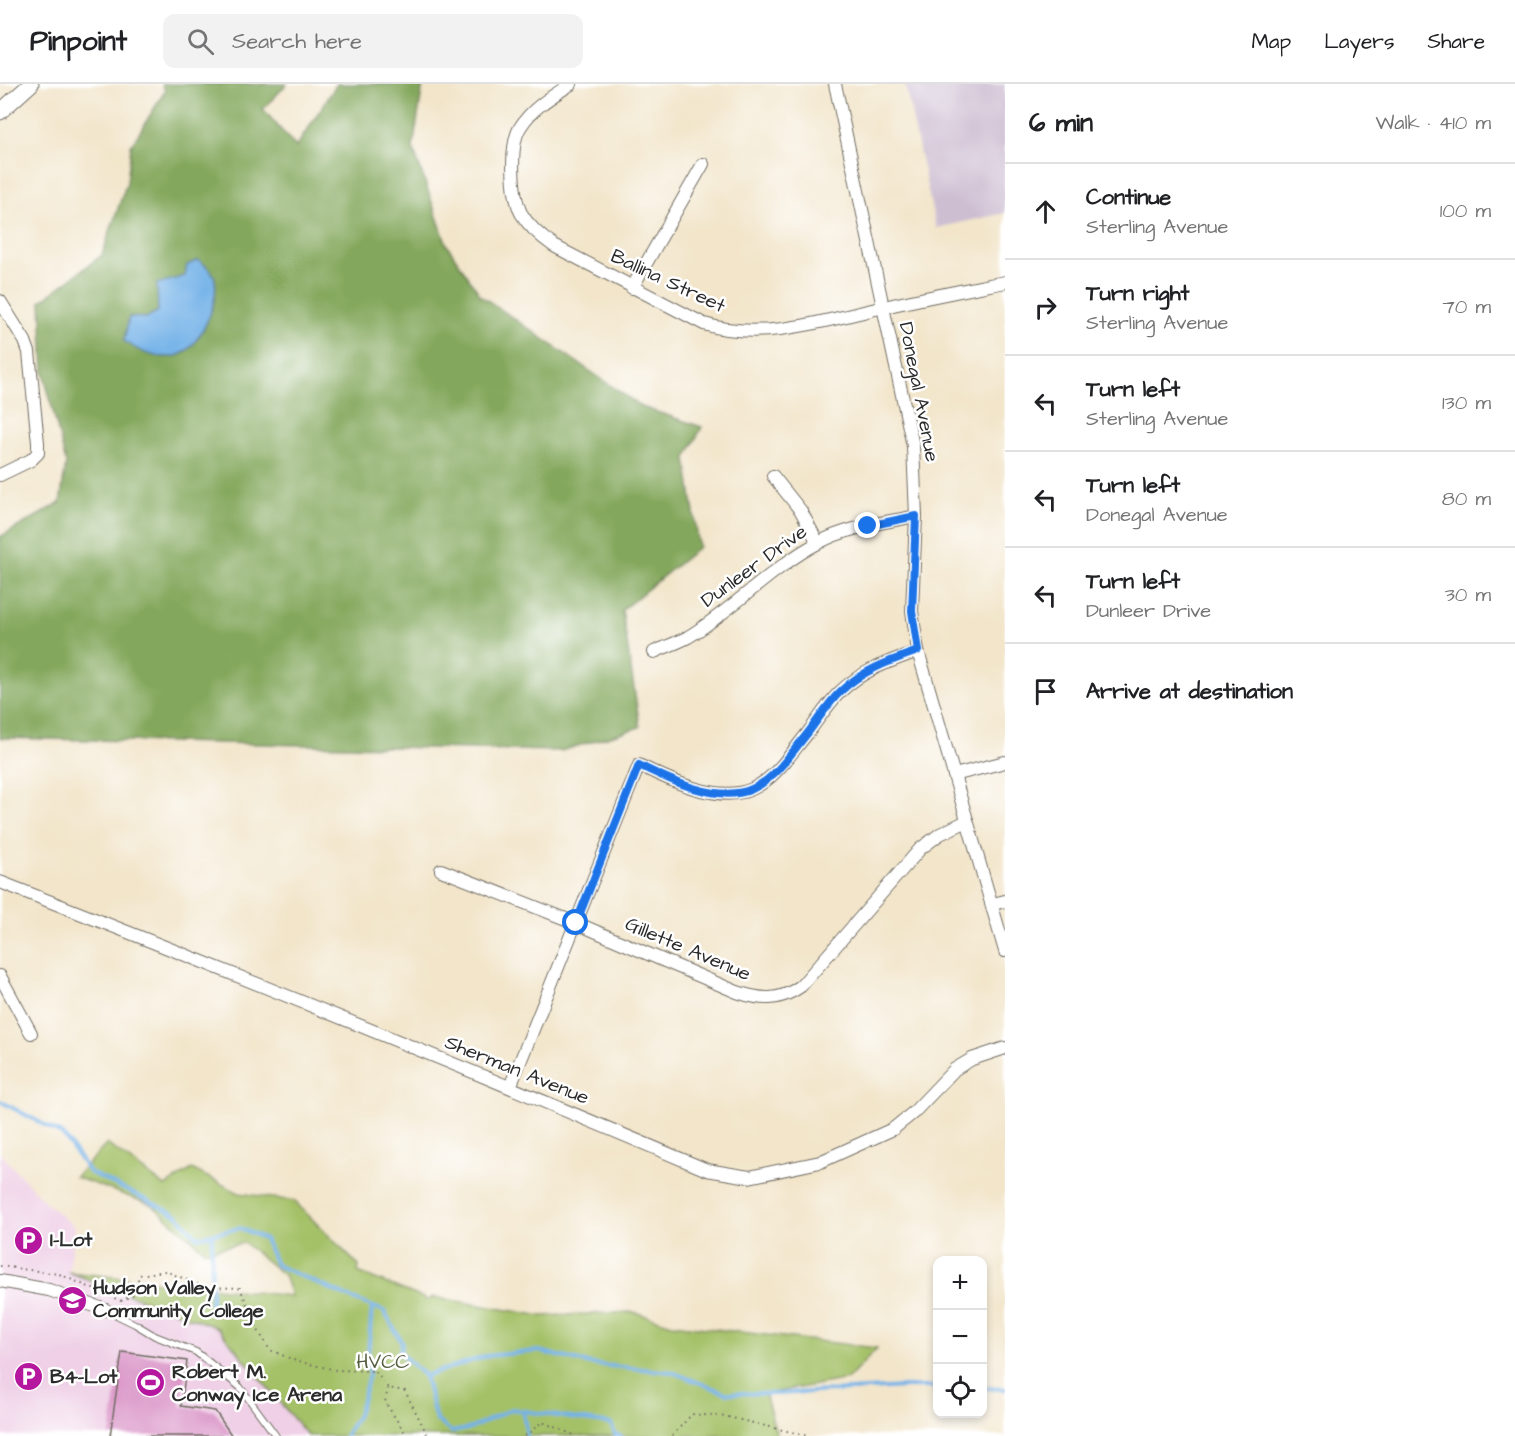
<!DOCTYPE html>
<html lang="en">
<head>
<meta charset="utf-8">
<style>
	body { margin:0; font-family:"Architects Daughter",sans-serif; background:#f2f2f2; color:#202124 }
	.controls { position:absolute; right:18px; bottom:18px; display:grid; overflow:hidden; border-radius:12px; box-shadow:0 3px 9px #0003 }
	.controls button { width:54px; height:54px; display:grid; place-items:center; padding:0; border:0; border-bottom:2px solid #e0e0e0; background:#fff; color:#202124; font:30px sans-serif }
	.stop { position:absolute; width:18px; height:18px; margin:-14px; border:4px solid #1a73e8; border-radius:50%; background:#fff }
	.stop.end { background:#1a73e8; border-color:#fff; box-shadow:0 2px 6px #0008 }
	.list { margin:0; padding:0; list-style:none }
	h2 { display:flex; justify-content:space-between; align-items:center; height:78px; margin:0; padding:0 24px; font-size:26px }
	h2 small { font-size:20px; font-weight:400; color:#757577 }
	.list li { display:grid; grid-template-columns:39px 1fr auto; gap:18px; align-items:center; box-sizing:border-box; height:96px; padding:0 24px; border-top:2px solid #e0e0e0 }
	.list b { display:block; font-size:22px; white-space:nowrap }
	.list p { margin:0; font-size:20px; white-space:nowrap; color:#757577 }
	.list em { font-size:20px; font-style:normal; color:#757577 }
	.icon { flex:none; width:33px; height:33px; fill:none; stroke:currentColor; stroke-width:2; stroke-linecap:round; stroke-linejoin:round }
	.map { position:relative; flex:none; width:1005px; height:1352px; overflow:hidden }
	header { display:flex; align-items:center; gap:36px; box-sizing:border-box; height:84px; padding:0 30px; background:#fff; border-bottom:2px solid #e0e0e0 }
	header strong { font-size:28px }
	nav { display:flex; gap:33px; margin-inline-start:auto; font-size:21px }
	.search { width:420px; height:54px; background:#f2f2f2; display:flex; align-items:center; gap:15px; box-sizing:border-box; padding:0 21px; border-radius:12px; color:#757577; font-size:22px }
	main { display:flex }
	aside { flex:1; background:#fff }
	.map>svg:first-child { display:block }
	.built { fill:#efd0e6 }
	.industrial { fill:#cdbed2 }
	.green { fill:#a4c168; stroke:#68764a; stroke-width:1.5 }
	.forest { fill:#83a75c; stroke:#576944; stroke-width:1.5 }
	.water { fill:#75b2e8; stroke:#506e8a; stroke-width:1.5 }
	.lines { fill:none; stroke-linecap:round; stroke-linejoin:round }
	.stream { stroke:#75b2e8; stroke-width:4 }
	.building { fill:#da95c8 }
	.service-casing { stroke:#716c63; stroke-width:8 }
	.minor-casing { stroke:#716c63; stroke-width:14 }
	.tertiary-casing { stroke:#716c63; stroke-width:17 }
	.path { stroke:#716c63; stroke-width:2; stroke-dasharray:1.5 4.5; stroke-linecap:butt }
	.service { stroke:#fff; stroke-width:6 }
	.minor { stroke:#fff; stroke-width:12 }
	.tertiary { stroke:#fff; stroke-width:15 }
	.route { stroke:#1a73e8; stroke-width:8 }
	.labels { text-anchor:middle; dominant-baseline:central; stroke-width:5; stroke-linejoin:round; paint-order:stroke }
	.street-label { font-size:20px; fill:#2b2b2b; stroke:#fff }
	.poi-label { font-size:20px; font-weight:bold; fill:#2b2b2b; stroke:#fff; text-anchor:start }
	.park-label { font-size:20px; fill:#556040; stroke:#fff }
</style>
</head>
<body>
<header>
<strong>Pinpoint</strong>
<div class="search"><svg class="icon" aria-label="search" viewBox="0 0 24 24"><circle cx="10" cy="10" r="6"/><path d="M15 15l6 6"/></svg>Search here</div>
<nav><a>Map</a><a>Layers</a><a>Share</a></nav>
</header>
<main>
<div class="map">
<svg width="1005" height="1352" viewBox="0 0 1005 1352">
	<rect width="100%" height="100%" fill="#fff"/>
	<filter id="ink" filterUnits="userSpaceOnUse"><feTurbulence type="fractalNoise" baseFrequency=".0167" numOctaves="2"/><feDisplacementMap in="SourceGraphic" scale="12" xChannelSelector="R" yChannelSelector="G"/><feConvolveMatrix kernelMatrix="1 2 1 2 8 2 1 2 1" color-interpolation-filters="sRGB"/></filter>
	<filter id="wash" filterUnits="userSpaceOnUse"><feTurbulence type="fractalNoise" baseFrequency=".008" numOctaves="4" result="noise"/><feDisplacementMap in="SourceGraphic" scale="24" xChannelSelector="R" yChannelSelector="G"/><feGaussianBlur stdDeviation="1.35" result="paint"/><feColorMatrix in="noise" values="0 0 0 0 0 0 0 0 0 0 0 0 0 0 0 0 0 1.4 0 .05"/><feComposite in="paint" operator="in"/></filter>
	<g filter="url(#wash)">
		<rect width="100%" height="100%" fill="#f2e5ca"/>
		<!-- built -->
		<path class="built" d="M0,1069L44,1117L75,1143L69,1188L218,1244L308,1352H0Z"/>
		<!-- industrial -->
		<path class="industrial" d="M905,0H1005V129L936,144Z"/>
		<!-- green -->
		<path class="green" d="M107,1060L165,1102L192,1085L239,1109L294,1117L359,1182L358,1188L428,1216L433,1213L542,1232L634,1228L672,1240L877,1264L848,1295L765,1310L777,1352H308L218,1244L68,1188L291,1212L284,1191L244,1159L205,1167L152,1121L75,1093Z"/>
		<!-- forest -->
		<path class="forest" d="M162,0H287L263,25L296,63L337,0H423L413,64L447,161L480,211L642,323L702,343L686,374L699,463L622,526L640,643L561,667L0,654V453L60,419L66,379L44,291L41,217L102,171L127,98L131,62L165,7Z"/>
		<!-- water -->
		<path class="water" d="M198,176C204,180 211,185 214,192C222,214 199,267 176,272C156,276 140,268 124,257L129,233L146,234L158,227L157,200L185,192L187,181Z"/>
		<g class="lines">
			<!-- stream -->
			<g class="stream">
				<path d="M0,1017L63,1051L89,1088L177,1131L197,1153L240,1144L265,1155L276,1181L353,1215L384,1227L402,1259L400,1269L425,1292L436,1336L452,1348L472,1344L511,1325L611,1340L615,1350L620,1352"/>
				<path d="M211,1222L212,1150"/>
				<path d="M425,1292L486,1272L539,1267L591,1280L672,1288L726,1309L775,1310L905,1303H938"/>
				<path d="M982,1304L1005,1305"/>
				<path d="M523,1327L527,1352"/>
				<path d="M345,1352L358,1331L369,1291L368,1270L372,1223"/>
			</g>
		</g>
		<g id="blocks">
			<!-- building -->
			<path class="building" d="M122,1268L187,1277L181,1322L215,1327L232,1352H110Z"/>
		</g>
	</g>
	<g filter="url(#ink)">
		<use href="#blocks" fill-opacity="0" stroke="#716c63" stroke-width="1.5"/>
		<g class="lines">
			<defs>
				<path id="service" d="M106,1226L135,1240L155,1252L196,1268L240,1303L276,1352"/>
				<g id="minor">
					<path d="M571,0C553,12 533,23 521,42C509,59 512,110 521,129C529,143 541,153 554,162L704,240C762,258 827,236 884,223C924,214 965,206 1005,198"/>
					<path d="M835,0L913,362L916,432L912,527L918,567L1005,867"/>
					<path d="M632,204L703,80"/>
					<path d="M0,217L25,257L29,268L38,359V369L31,376L0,391"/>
					<path d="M773,392L801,427L818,459"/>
					<path d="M654,568C665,563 677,559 688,553C734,525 771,484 818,459C847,443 883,439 916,432"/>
					<path d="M954,691L1005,678"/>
					<path d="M441,786L576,839L737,908C761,916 779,918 801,902L920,765L940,750L967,737"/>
					<path d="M0,798C237,890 473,987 707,1086L749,1093L820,1078L893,1045L914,1028L955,985L972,975L1005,964"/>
					<path d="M993,820L1005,817"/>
					<path d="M0,892L31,949"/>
					<path d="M510,1003L639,681C669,696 719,720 752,705C775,695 792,668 807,650C818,636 828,619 841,607C863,586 890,577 918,567"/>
					<path d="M0,1197L49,1206L106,1226"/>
				</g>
				<path id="tertiary" d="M0,28L31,0"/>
			</defs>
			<!-- service casing -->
			<use href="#service" class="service-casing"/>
			<!-- minor casing -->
			<use href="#minor" class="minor-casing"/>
			<!-- tertiary casing -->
			<use href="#tertiary" class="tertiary-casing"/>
			<!-- path -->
			<g class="path">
				<path d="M0,1182L59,1190L121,1217L123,1225"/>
				<path d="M121,1217L135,1210L139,1191L165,1187L205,1203L240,1204L259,1248L270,1266L296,1277L336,1286L375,1287L388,1304L405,1307L428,1352"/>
				<path d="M388,1304L385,1318L407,1352"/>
				<path d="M525,1352L542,1338L577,1352"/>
				<path d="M672,1352L692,1330L728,1333L808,1352"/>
			</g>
			<!-- service -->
			<use href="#service" class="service"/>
			<!-- minor -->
			<use href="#minor" class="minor"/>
			<!-- tertiary -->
			<use href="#tertiary" class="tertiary"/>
		</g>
	</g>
	<g class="lines" filter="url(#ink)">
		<!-- route -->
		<path class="route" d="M576,839L639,681C669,696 719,720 752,705C775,695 792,668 807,650C818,636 828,619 841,607C863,586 890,577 918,567L912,527L916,432L868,442"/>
	</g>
	<!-- icons -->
	<defs>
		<symbol id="parking-disc" viewBox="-11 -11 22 22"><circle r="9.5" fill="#b5179e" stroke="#fff"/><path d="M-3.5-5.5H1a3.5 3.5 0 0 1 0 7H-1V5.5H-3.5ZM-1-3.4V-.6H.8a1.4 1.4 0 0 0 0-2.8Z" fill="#fff"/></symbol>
		<symbol id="university-disc" viewBox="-11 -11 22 22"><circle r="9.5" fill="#b5179e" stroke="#fff"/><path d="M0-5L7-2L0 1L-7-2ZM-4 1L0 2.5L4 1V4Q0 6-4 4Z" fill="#fff"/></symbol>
		<symbol id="stadium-disc" viewBox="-11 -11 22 22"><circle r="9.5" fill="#b5179e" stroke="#fff"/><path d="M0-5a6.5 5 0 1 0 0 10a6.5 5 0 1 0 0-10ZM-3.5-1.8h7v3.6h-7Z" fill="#fff"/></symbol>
	</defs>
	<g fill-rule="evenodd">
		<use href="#parking-disc" x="12" y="1140" width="33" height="33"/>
		<use href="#university-disc" x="56" y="1200" width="33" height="33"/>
		<use href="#parking-disc" x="12" y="1276" width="33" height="33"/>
		<use href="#stadium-disc" x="134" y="1282" width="33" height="33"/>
	</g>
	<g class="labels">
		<!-- street labels -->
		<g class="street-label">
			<text transform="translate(668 197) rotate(25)">Ballina Street</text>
			<text transform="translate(919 308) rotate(79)">Donegal Avenue</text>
			<text transform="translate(754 482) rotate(-36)">Dunleer Drive</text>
			<text transform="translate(688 865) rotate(23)">Gillette Avenue</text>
			<text transform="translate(517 986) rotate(22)">Sherman Avenue</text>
		</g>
		<!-- poi labels -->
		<g class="poi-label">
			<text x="50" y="1156">I-Lot</text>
			<text x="93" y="1204">Hudson Valley<tspan x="93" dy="23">Community College</tspan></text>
			<text x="172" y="1288">Robert M.<tspan x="172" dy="23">Conway Ice Arena</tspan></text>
			<text x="50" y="1293">B4-Lot</text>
		</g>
		<!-- park labels -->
		<g class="park-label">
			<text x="383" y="1278">HVCC</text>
		</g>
	</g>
</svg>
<div class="controls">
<button>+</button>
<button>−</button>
<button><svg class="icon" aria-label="locate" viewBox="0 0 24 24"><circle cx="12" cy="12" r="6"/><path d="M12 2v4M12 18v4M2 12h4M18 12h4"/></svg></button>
</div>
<div class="stop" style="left:576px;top:839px"></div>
<div class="stop end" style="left:868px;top:442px"></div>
</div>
<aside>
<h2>6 min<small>Walk · 410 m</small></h2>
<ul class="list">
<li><svg class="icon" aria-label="ahead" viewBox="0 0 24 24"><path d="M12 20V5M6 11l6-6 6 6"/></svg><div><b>Continue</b><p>Sterling Avenue</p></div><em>100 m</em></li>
<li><svg class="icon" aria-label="right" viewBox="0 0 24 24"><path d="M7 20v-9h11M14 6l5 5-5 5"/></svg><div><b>Turn right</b><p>Sterling Avenue</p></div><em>70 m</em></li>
<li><svg class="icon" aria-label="left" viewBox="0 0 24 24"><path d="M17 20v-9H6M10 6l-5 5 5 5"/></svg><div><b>Turn left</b><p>Sterling Avenue</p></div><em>130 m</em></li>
<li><svg class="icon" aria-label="left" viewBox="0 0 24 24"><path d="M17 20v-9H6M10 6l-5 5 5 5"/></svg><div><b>Turn left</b><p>Donegal Avenue</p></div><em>80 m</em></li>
<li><svg class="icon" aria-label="left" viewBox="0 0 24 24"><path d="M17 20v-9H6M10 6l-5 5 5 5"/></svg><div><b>Turn left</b><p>Dunleer Drive</p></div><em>30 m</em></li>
<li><svg class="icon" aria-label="arrive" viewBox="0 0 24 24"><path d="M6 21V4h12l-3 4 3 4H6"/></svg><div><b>Arrive at destination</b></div></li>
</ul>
</aside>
</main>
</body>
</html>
